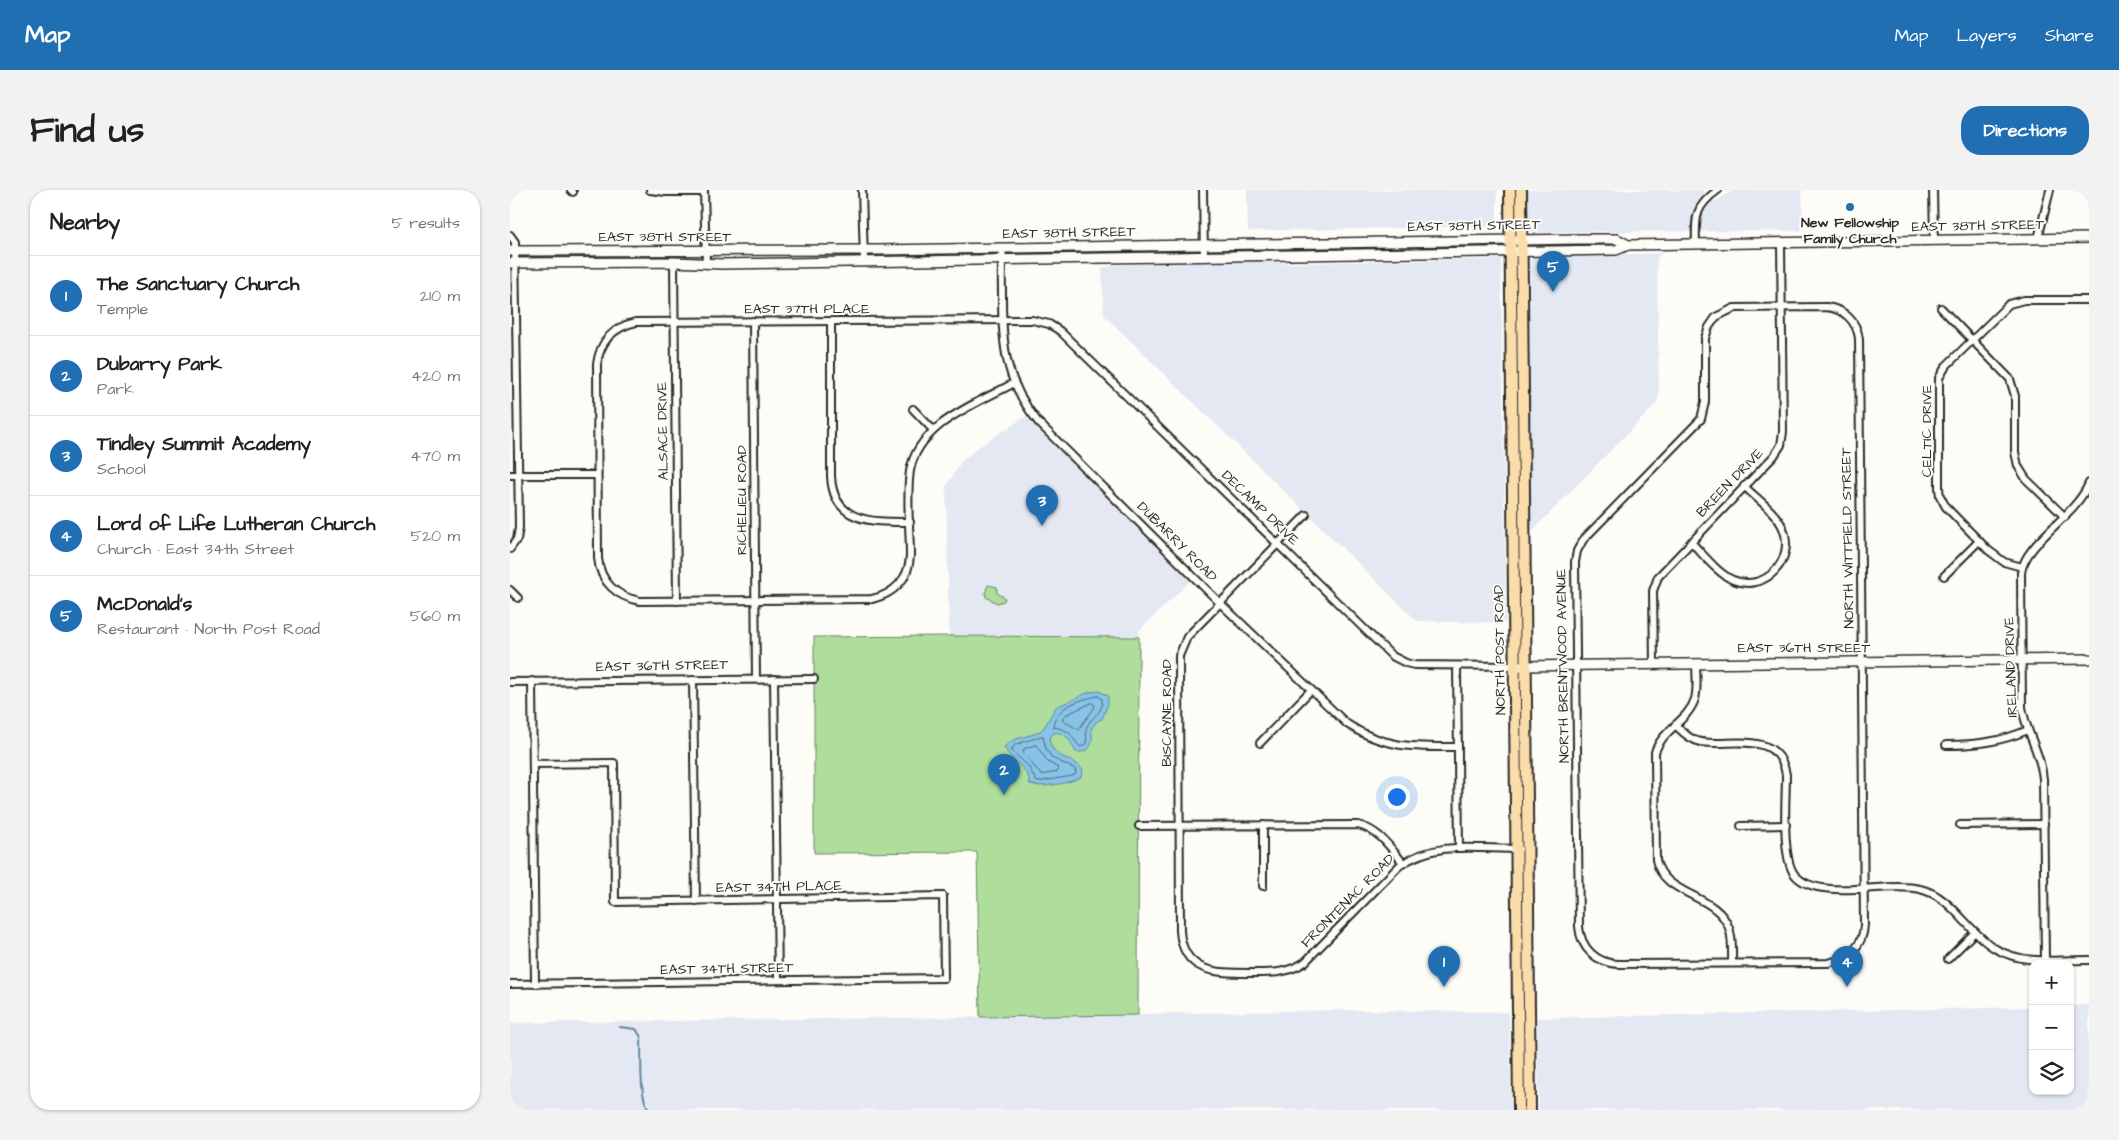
<!DOCTYPE html>
<html lang="en">
<head>
<meta charset="utf-8">
<style>
	body { margin:0; font-family:"Architects Daughter",sans-serif; background:#f2f2f2; color:#202124 }
	.controls { position:absolute; right:15px; bottom:15px; display:grid; overflow:hidden; border-radius:10px; box-shadow:0 1px 4px #0004 }
	.controls button { width:45px; height:45px; display:grid; place-items:center; padding:0; border:0; border-bottom:1px solid #e0e0e0; background:#fff; color:#202124; font:25px sans-serif }
	.you { position:absolute; left:886px; top:606px; width:18px; height:18px; margin:-12px; border:4px solid #fff; border-radius:50%; background:#1a73e8; box-shadow:0 0 0 8px #1a73e833 }
	.badge { display:grid; place-items:center; width:32px; height:32px; border-radius:50%; background:#1f6fb2; color:#fff; font-size:16px; font-weight:700 }
	.pin { position:absolute; translate:-50% -41px; filter:drop-shadow(0 1px 2px #0008) }
	.pin::after { content:''; position:absolute; top:26px; width:18px; height:15px; background:inherit; clip-path:polygon(0 0,100% 0,50% 100%) }
	.list { margin:0; padding:0; list-style:none }
	h2 { display:flex; justify-content:space-between; align-items:center; height:65px; margin:0; padding:0 20px; font-size:21px }
	h2 small { font-size:16px; font-weight:400; color:#757577 }
	.list li { display:grid; grid-template-columns:32px 1fr auto; gap:15px; align-items:center; box-sizing:border-box; height:80px; padding:0 20px; border-top:1px solid #e0e0e0 }
	.list b { display:block; font-size:19px; white-space:nowrap }
	.list p { margin:0; font-size:16px; white-space:nowrap; color:#757577 }
	.list em { font-size:16px; font-style:normal; color:#757577 }
	.icon { flex:none; width:28px; height:28px; fill:none; stroke:currentColor; stroke-width:2; stroke-linecap:round; stroke-linejoin:round }
	.map { position:relative; flex:none; width:1579px; height:920px; overflow:hidden; border-radius:20px }
	header { display:flex; align-items:center; gap:30px; box-sizing:border-box; height:70px; padding:0 25px; background:#1f6fb2; color:#fff }
	header strong { font-size:24px }
	nav { display:flex; gap:28px; margin-inline-start:auto; font-size:18px }
	.intro { display:flex; align-items:center; justify-content:space-between; box-sizing:border-box; height:120px; padding:0 30px }
	h1 { margin:0; font-size:35px }
	.button { padding:12px 22px; border-radius:20px; background:#1f6fb2; color:#fff; font-size:18px; font-weight:700 }
	main { display:flex; gap:30px; padding:0 30px }
	aside { flex:1; background:#fff; border-radius:20px; box-shadow:0 1px 4px #0004 }
	.map>svg:first-child { display:block }
	.built { fill:#e4e8f2 }
	.green { fill:#aedd9c; stroke:#6c8464 }
	.water { fill:#87c3e6; stroke:#62869b }
	.lines { fill:none; stroke-linecap:round; stroke-linejoin:round }
	.shore { stroke:#506876; stroke-width:1 }
	.stream { stroke:#62869b; stroke-width:2 }
	.street-casing { stroke:#2b2b2b; stroke-width:10 }
	.secondary-casing { stroke:#2b2b2b; stroke-width:12 }
	.primary-casing { stroke:#2b2b2b; stroke-width:14 }
	.street { stroke:#fdfcf7; stroke-width:6 }
	.secondary { stroke:#fdfcf7; stroke-width:9 }
	.primary { stroke:#faddab; stroke-width:10 }
	.poi-dot { fill:#1f6fb2; stroke:#fdfcf7; stroke-width:2 }
	.labels { text-anchor:middle; dominant-baseline:central; stroke-width:4; stroke-linejoin:round; paint-order:stroke }
	.poi-label { font-size:14px; font-weight:bold; fill:#2b2b2b; stroke:#fdfcf7 }
	.street-label { font-size:14px; fill:#2b2b2b; stroke:#fdfcf7 }
</style>
</head>
<body>
<header>
<strong>Map</strong>
<nav><a>Map</a><a>Layers</a><a>Share</a></nav>
</header>
<div class="intro"><h1>Find us</h1><a class="button">Directions</a></div>
<main>
<aside>
<h2>Nearby<small>5 results</small></h2>
<ul class="list">
<li><span class="badge">1</span><div><b>The Sanctuary Church</b><p>Temple</p></div><em>210 m</em></li>
<li><span class="badge">2</span><div><b>Dubarry Park</b><p>Park</p></div><em>420 m</em></li>
<li><span class="badge">3</span><div><b>Tindley Summit Academy</b><p>School</p></div><em>470 m</em></li>
<li><span class="badge">4</span><div><b>Lord of Life Lutheran Church</b><p>Church · East 34th Street</p></div><em>520 m</em></li>
<li><span class="badge">5</span><div><b>McDonald's</b><p>Restaurant · North Post Road</p></div><em>560 m</em></li>
</ul>
</aside>
<div class="map">
<svg width="1579" height="920" viewBox="0 0 1579 920">
	<rect width="100%" height="100%" fill="#fdfcf7"/>
	<filter id="ink" filterUnits="userSpaceOnUse"><feTurbulence type="fractalNoise" baseFrequency=".02" numOctaves="2"/><feDisplacementMap in="SourceGraphic" scale="10" xChannelSelector="R" yChannelSelector="G"/><feConvolveMatrix kernelMatrix="1 2 1 2 8 2 1 2 1" color-interpolation-filters="sRGB"/></filter>
	<g filter="url(#ink)">
		<!-- built -->
		<g class="built">
			<path d="M737,0H987V36L738,41Z"/>
			<path d="M1015,0H1191L1205,12L1223,0H1292L1293,34L1291,41L1015,42Z"/>
			<path d="M1152,63L1147,68L1149,207L1146,214L1021,342L1018,339L1020,67Z"/>
			<path d="M991,69L996,433L907,431L594,125L592,78L606,75L734,70L778,73Z"/>
			<path d="M518,225L681,390L629,441V447L439,446L436,296L451,272L467,258Z"/>
			<path d="M1579,815V920H1029L1027,828L1523,817V901H1560V816Z"/>
			<path d="M835,820L999,822L1001,920H0V833L470,827Z"/>
		</g>
		<!-- green -->
		<g class="green">
			<path d="M478,395L487,397V403L495,408L494,411L487,413L476,407L475,403Z"/>
			<path d="M439,446L629,447L628,825L470,827L467,662L304,663V447Z"/>
		</g>
		<!-- water -->
		<path class="water" d="M589,501L598,506V514L592,529L586,532L581,539C584,552 581,564 566,562C560,552 557,541 544,543L539,549C543,570 562,566 573,580L571,587C560,593 531,599 520,594C519,577 500,571 494,557L503,550L524,544L533,539L546,517L579,502Z"/>
		<g class="lines">
			<!-- shore -->
			<g class="shore">
				<path d="M588,506L592,509C594,523 583,525 577,536C574,542 579,548 575,555L570,557C559,543 561,540 543,537C544,517 571,509 588,506Z"/>
				<path d="M582,513L585,515C584,521 573,531 569,540L552,530L554,526Z"/>
				<path d="M533,546L536,559L542,568L565,579L566,584L562,586L527,592L518,576L501,560L505,555Z"/>
				<path d="M526,555L538,572L548,578L547,582L531,585L513,562L514,559Z"/>
			</g>
			<!-- stream -->
			<path class="stream" d="M110,837L126,839L131,847C132,863 128,910 140,920"/>
			<defs>
				<g id="street">
					<path d="M61,0L63,2"/>
					<path d="M140,0L156,2H194"/>
					<path d="M194,0L196,73"/>
					<path d="M352,0L354,71"/>
					<path d="M693,0L694,66"/>
					<path d="M1423,0L1424,50"/>
					<path d="M0,45L5,52L9,338L7,349L0,359"/>
					<path d="M1528,49L1540,0"/>
					<path d="M1186,54C1185,27 1185,16 1208,0"/>
					<path d="M493,58C491,75 492,91 492,108C492,158 496,192 528,232L710,413L837,534C875,559 905,557 948,557"/>
					<path d="M164,72L167,411"/>
					<path d="M1316,117C1334,119 1347,131 1349,149L1354,735C1353,757 1338,769 1318,773L1108,774C1087,773 1071,759 1069,737L1065,372L1067,361L1073,350L1191,229L1195,212V148L1199,137L1206,127L1224,118Z"/>
					<path d="M1431,118L1500,189L1505,206V262L1508,276L1516,289L1555,327"/>
					<path d="M243,131L246,489"/>
					<path d="M321,131V286C323,334 364,332 400,332"/>
					<path d="M504,193C466,214 408,234 400,281C396,308 400,338 400,366C399,389 384,404 362,409L130,411C107,407 90,392 88,368L87,174C90,151 104,137 126,132L522,130L539,134L550,141L882,466L896,473L904,475L1004,476"/>
					<path d="M403,219L423,240"/>
					<path d="M0,285H87"/>
					<path d="M796,325L677,447L669,466L670,741C673,783 706,783 739,783C760,783 777,784 795,772L889,676C926,650 966,659 1009,659"/>
					<path d="M1181,352C1193,364 1207,383 1223,390C1255,403 1286,370 1273,338C1266,322 1247,309 1234,296"/>
					<path d="M1512,377L1494,372L1478,360L1436,317L1430,306L1429,298V188L1436,176L1499,114L1514,110H1579"/>
					<path d="M1434,386L1469,351"/>
					<path d="M0,400L8,408"/>
					<path d="M1144,473L1143,401L1148,387L1264,266L1271,255L1273,242L1271,54"/>
					<path d="M1186,473C1186,484 1188,498 1185,509C1178,531 1152,540 1145,562L1146,670C1154,707 1207,703 1219,738C1223,749 1222,762 1222,773"/>
					<path d="M947,476L949,658"/>
					<path d="M264,489L268,790"/>
					<path d="M183,490L186,711"/>
					<path d="M22,491L25,794"/>
					<path d="M0,492L304,489"/>
					<path d="M1165,535C1173,542 1180,550 1191,552C1222,557 1269,539 1276,585C1276,608 1271,669 1285,685C1308,712 1377,691 1410,699C1442,706 1458,743 1486,759C1514,775 1548,770 1579,770"/>
					<path d="M750,553L801,500"/>
					<path d="M1436,555C1466,555 1490,552 1518,540"/>
					<path d="M753,635V696"/>
					<path d="M1450,635L1534,634"/>
					<path d="M629,636L848,635C869,640 880,657 893,673"/>
					<path d="M1231,636L1276,635"/>
					<path d="M1438,769L1465,742"/>
					<path d="M1535,770L1533,589C1531,563 1516,543 1512,517L1511,383C1515,352 1566,326 1579,293"/>
					<path d="M0,794L434,788L433,706L105,712L104,573L23,574"/>
				</g>
				<g id="secondary">
					<path d="M0,61L367,60L1069,49H1107L1118,55"/>
					<path d="M0,73L164,72L212,74L1106,60L1118,55L1579,48"/>
					<path d="M1009,476L1579,469"/>
				</g>
				<g id="primary">
					<path d="M1000,0L1009,920"/>
					<path d="M1011,0L1020,920"/>
				</g>
			</defs>
			<!-- street casing -->
			<use href="#street" class="street-casing"/>
			<!-- secondary casing -->
			<use href="#secondary" class="secondary-casing"/>
			<!-- primary casing -->
			<use href="#primary" class="primary-casing"/>
			<!-- street -->
			<use href="#street" class="street"/>
			<!-- secondary -->
			<use href="#secondary" class="secondary"/>
			<!-- primary -->
			<use href="#primary" class="primary"/>
		</g>
	</g>
	<!-- markers -->
	<circle class="poi-dot" cx="1340" cy="17" r="5"/>
	<g class="labels">
		<!-- poi labels -->
		<g class="poi-label">
			<text x="1340" y="33">New Fellowship<tspan x="1340" dy="16">Family Church</tspan></text>
		</g>
		<!-- street labels -->
		<g class="street-label">
			<text transform="translate(964 36) rotate(-1)">EAST 38TH STREET</text>
			<text transform="translate(1468 36) rotate(-1)">EAST 38TH STREET</text>
			<text transform="translate(559 43) rotate(-1)">EAST 38TH STREET</text>
			<text x="155" y="47">EAST 38TH STREET</text>
			<text x="297" y="119">EAST 37TH PLACE</text>
			<text transform="translate(153 241) rotate(-91)">ALSACE DRIVE</text>
			<text transform="translate(1417 241) rotate(-90)">CELTIC DRIVE</text>
			<text transform="translate(1220 293) rotate(-46)">BREEN DRIVE</text>
			<text transform="translate(232 310) rotate(-90)">RICHELIEU ROAD</text>
			<text transform="translate(750 318) rotate(44)">DECAMP DRIVE</text>
			<text transform="translate(1338 348) rotate(-91)">NORTH WITTFIELD STREET</text>
			<text transform="translate(667 352) rotate(45)">DUBARRY ROAD</text>
			<text x="1294" y="458">EAST 36TH STREET</text>
			<text transform="translate(990 460) rotate(-91)">NORTH POST ROAD</text>
			<text transform="translate(152 476) rotate(-1)">EAST 36TH STREET</text>
			<text transform="translate(1053 476) rotate(-91)">NORTH BRENTWOOD AVENUE</text>
			<text transform="translate(1501 477) rotate(-92)">IRELAND DRIVE</text>
			<text transform="translate(657 523) rotate(-90)">BISCAYNE ROAD</text>
			<text transform="translate(269 697) rotate(-1)">EAST 34TH PLACE</text>
			<text transform="translate(838 711) rotate(-45)">FRONTENAC ROAD</text>
			<text transform="translate(217 779) rotate(-1)">EAST 34TH STREET</text>
		</g>
	</g>
</svg>
<div class="controls">
<button>+</button>
<button>−</button>
<button><svg class="icon" aria-label="layers" viewBox="0 0 24 24"><path d="M12 4l9 5-9 5-9-5zM3 14l9 5 9-5"/></svg></button>
</div>
<div class="you"></div>
<div class="pin badge" style="left:934px;top:797px">1</div>
<div class="pin badge" style="left:494px;top:605px">2</div>
<div class="pin badge" style="left:532px;top:336px">3</div>
<div class="pin badge" style="left:1337px;top:797px">4</div>
<div class="pin badge" style="left:1043px;top:102px">5</div>
</div>
</main>
</body>
</html>
